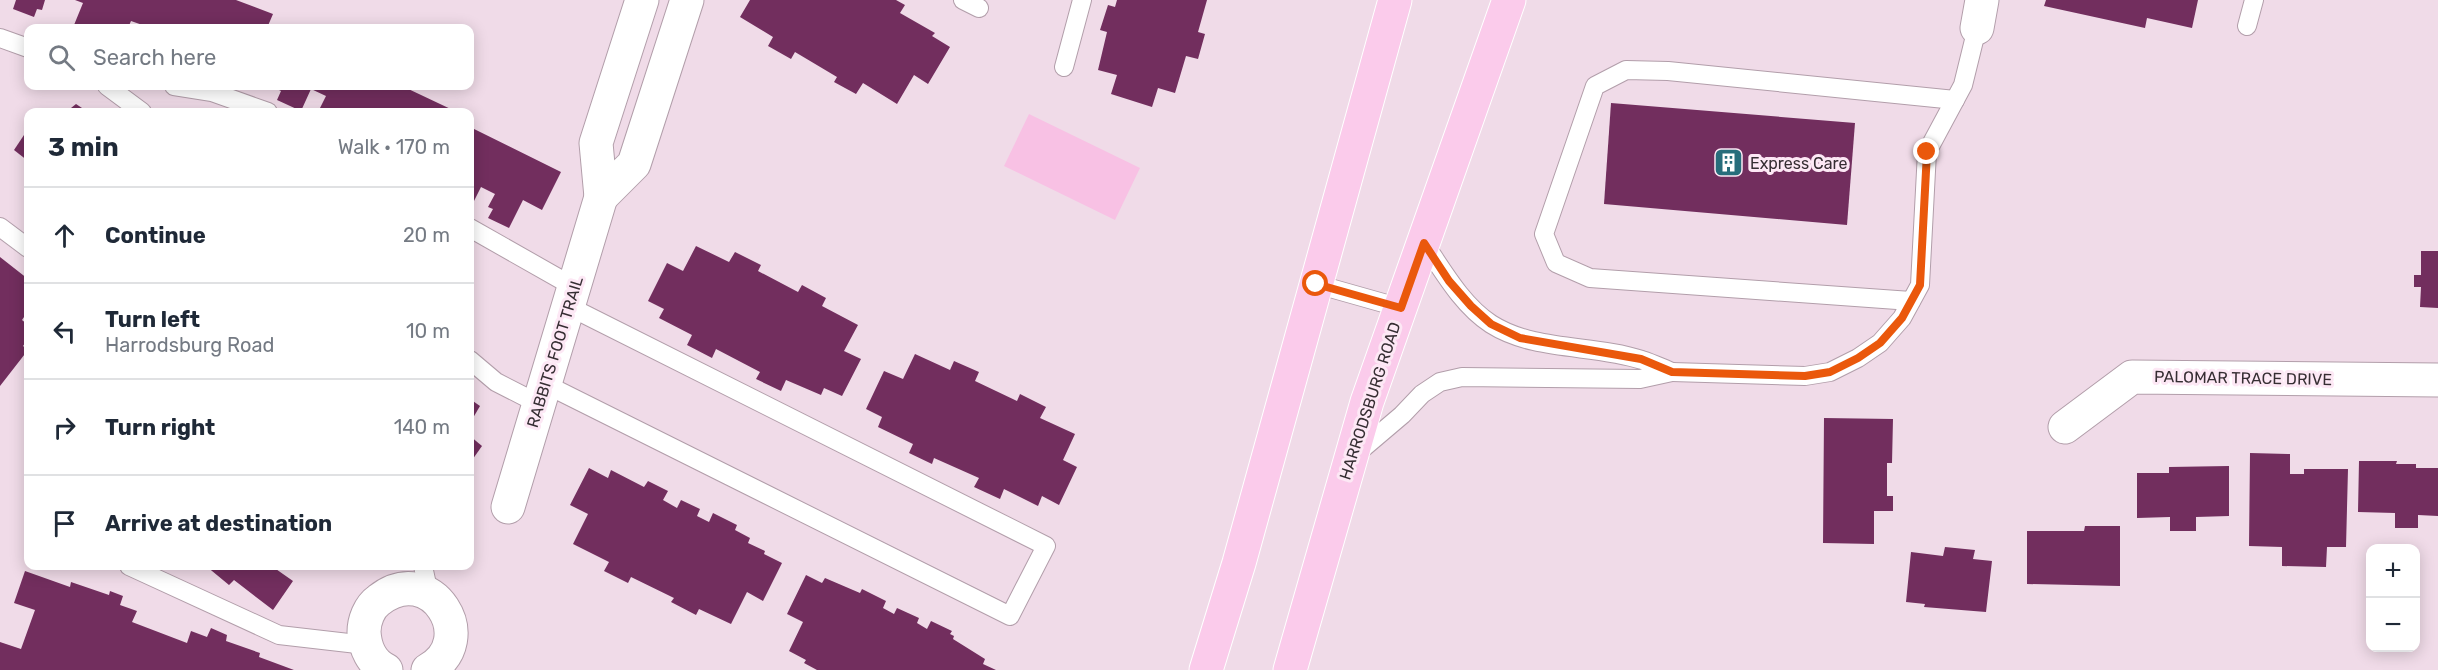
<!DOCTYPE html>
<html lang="en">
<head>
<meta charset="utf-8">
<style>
	body { margin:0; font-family:Rubik,sans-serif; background:#f6f6f7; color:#1f2937 }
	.controls { position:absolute; right:18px; bottom:18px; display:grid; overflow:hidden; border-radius:12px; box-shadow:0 3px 15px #0003 }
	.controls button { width:54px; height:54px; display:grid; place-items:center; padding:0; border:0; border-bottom:2px solid #e0e1e3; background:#fff; color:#1f2937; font:30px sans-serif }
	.stop { position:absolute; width:18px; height:18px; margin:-14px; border:4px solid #ea580c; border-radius:50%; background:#fff }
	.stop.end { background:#ea580c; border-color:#fff; box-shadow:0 2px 6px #0008 }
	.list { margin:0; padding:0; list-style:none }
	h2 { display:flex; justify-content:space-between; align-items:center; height:78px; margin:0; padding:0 24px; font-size:26px }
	h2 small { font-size:20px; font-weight:400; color:#747a83 }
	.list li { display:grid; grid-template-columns:39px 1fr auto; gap:18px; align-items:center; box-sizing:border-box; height:96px; padding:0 24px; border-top:2px solid #e0e1e3 }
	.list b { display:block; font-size:22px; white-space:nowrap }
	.list p { margin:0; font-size:20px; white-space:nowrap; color:#747a83 }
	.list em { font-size:20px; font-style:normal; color:#747a83 }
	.icon { flex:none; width:33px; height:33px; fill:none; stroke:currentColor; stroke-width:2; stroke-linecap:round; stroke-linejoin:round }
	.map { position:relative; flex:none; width:2438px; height:670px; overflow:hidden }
	.search { position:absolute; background:#fff; box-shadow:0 3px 15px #0003; left:24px; top:24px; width:450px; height:66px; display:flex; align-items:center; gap:15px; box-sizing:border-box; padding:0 21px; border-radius:12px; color:#747a83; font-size:22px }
	.panel { position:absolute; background:#fff; box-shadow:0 3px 15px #0003; left:24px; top:108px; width:450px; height:462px; border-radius:12px }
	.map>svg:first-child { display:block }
	.green { fill:#f8c1e4 }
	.building { fill:#722e5e }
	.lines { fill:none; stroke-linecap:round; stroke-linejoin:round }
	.lane-casing { stroke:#b29eaa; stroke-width:20 }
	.street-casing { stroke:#b29eaa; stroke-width:35 }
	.primary-casing { stroke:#fff; stroke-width:35 }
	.lane { stroke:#fff; stroke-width:18 }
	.street { stroke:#fff; stroke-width:33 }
	.primary { stroke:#fbcbeb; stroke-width:33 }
	.route { stroke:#ea580c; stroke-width:8 }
	.labels { text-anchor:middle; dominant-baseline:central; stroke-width:6; stroke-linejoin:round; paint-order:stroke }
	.poi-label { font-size:16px; fill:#362e33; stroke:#fde8f5; text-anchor:start }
	.street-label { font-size:16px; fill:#362e33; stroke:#fde8f5 }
</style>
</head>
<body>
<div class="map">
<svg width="2438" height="670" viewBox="0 0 2438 670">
	<rect width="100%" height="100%" fill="#f0dbe8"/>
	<!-- green -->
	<path class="green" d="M1029,114L1140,168L1115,220L1004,166Z"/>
	<!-- building -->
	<g class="building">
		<path d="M16,0H45L42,10L37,9L34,17L13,9Z"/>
		<path d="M75,0H236L273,14L267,28H151L131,21L128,28H85L74,25L83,3Z"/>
		<path d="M750,0H896L905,5L900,13L935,33L932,36L950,47L928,84L914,75L897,104L863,83L856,94L834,82L837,77L795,52L791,59L768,46L773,37L740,17Z"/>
		<path d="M1117,0H1207L1198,32L1205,34L1198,59L1186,56L1175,93L1158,88L1152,107L1111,94L1117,75L1098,70L1107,32L1100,30L1108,5L1115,7Z"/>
		<path d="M2046,0H2198L2192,28L2147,18L2145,28L2044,6Z"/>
		<path d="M281,86H402L457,112H318L326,96L311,89L301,111L277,100L281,91L279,90Z"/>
		<path d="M1611,103L1855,123L1847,225L1604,204Z"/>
		<path d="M76,104L88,112H66Z"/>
		<path d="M470,127L561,172L542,210L523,200L509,228L488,218L493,209L488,207L495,194L481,187L470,209Z"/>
		<path d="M28,129V161L14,150Z"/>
		<path d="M696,246L729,262L735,252L761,265L758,271L798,292L802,285L826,298L822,306L858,325L844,351L861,359L842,396L824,388L821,395L786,380L781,391L756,379L760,372L716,349L712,358L687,345L692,335L659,318L664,309L648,301L667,263L683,271Z"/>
		<path d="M2421,251H2438V308L2420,307L2421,287H2414V275H2421Z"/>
		<path d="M0,257L28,279V311L22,320L28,325V339L23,346L28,350L0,386Z"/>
		<path d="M915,354L950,370L954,361L979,372L975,381L1017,401L1020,394L1046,407L1040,418L1075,434L1063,460L1077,467L1059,505L1042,496L1038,506L1004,489L1000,499L974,487L979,478L934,458L932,464L909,453L913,444L878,427L882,417L866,409L884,371L903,379Z"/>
		<path d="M470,399L480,406L470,423Z"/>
		<path d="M1824,418L1893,419L1892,463H1887V496H1893V511H1874V544L1823,543Z"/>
		<path d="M470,436L482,446L470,463Z"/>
		<path d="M2250,453L2290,454V474H2304V469H2348L2346,547H2327L2326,567L2282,566V547L2249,546Z"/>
		<path d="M2359,461H2397L2396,464H2416V468H2438V516L2418,515V528H2395V513L2358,512Z"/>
		<path d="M2229,466V516L2196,517V531H2170V517L2137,518V473H2169V467Z"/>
		<path d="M589,468L608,478L611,470L644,487L648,481L668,491L663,500L677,508L681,500L700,509L697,516L709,522L713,513L737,525L735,530L750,538L748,543L765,551L764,554L782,563L763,601L747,592L731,624L699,609L696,615L671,602L674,598L631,577L628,583L604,571L609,562L573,544L588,514L570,505Z"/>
		<path d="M2085,526H2120V586L2027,584V531H2084Z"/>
		<path d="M1945,547L1975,550L1973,559L1992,561L1986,612L1924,607L1925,604L1906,602L1911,552L1943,556Z"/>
		<path d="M206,566H275L273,567L293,581L273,610L234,580L229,585Z"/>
		<path d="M25,571L70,587L71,582L109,595L110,591L123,596L120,605L137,611L132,622L187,643L191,631L207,637L211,628L227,635L226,641L260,653L259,657L294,670H0V642L21,649L35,610L14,603Z"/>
		<path d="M806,575L822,583L825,578L860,593L862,589L886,601L883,608L894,614L897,608L919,618L917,623L927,629L931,621L952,631L950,634L954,636L953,639L985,659L983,664L996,670H817L804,663L806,660L789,651L803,622L787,614Z"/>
	</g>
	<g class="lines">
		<defs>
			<g id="lane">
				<path d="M963,0L979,8"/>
				<path d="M2247,26L2254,0"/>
				<path d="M0,38L28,48"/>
				<path d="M1064,67L1082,0"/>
				<path d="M107,86L142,112"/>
				<path d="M174,86L212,92L268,112"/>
				<path d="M0,227L28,248"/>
				<path d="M470,228L574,287"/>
				<path d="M1316,284L1401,308"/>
				<path d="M1911,301L1590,278L1556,263L1544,234L1595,86L1626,70L1668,71L1955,100"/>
				<path d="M470,360L496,382L539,404"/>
				<path d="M1672,372L1805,376L1830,372L1858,358L1880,343L1902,318L1920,285L1927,152L1963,85L1977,28"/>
				<path d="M545,384L1010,616L1046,546L568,306"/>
				<path d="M1356,454L1402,415L1422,394L1440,382L1462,377L1640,379L1672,372C1662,368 1652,363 1642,360C1594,344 1535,352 1491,324C1462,305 1443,271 1424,243"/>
				<path d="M129,566L279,635L366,645"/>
				<path d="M423,566L429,594"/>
			</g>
			<g id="street">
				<path d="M642,0L596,143L601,197L634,164L687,0"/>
				<path d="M1977,28L1982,0"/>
				<path d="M2065,427L2132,377L2438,380"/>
				<path d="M508,507L601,197"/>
				<path d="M386,670C372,663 365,648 364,632C364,621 369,607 379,600C431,559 482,640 428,670"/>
			</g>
			<g id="primary">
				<path d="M1206,670L1239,563L1395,0"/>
				<path d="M1290,670L1367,402L1509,0"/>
			</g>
		</defs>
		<!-- lane casing -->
		<use href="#lane" class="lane-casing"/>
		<!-- street casing -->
		<use href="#street" class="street-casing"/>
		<!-- primary casing -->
		<use href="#primary" class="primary-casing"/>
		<!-- lane -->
		<use href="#lane" class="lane"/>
		<!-- street -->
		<use href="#street" class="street"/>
		<!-- primary -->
		<use href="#primary" class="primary"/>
	</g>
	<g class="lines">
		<!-- route -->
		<path class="route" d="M1316,284L1401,308L1424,243L1449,281L1471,306L1491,324L1520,338L1641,359L1672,372L1805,376L1830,372L1858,358L1880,343L1902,318L1920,285L1927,152"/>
	</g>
	<!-- icons -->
	<defs>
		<symbol id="building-square" viewBox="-11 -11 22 22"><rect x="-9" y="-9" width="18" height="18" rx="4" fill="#276d7b" stroke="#fde8f5"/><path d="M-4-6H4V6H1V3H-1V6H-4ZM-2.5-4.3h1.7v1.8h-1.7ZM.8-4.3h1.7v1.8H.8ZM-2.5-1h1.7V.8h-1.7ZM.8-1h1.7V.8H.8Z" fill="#fff"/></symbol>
	</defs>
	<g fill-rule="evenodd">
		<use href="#building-square" x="1712" y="146" width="33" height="33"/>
	</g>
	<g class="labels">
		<!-- poi labels -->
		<g class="poi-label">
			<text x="1750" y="163">Express Care</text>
		</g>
		<!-- street labels -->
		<g class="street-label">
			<text transform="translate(555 352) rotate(-73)">RABBITS FOOT TRAIL</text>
			<text transform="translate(2243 378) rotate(1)">PALOMAR TRACE DRIVE</text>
			<text transform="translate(1370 401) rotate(-72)">HARRODSBURG ROAD</text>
		</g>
	</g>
</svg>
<div class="controls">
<button>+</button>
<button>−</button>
</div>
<div class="stop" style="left:1316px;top:284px"></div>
<div class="stop end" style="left:1927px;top:152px"></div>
<div class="search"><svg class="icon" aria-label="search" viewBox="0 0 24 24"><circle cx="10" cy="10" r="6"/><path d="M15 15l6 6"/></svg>Search here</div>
<section class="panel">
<h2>3 min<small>Walk · 170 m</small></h2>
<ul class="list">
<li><svg class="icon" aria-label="ahead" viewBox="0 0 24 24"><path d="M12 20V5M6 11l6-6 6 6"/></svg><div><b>Continue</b></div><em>20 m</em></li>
<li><svg class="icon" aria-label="left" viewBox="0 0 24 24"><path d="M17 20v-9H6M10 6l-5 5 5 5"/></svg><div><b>Turn left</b><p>Harrodsburg Road</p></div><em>10 m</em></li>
<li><svg class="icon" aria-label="right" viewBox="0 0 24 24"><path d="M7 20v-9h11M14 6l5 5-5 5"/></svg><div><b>Turn right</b></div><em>140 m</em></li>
<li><svg class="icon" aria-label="arrive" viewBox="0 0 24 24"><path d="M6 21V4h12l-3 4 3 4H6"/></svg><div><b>Arrive at destination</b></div></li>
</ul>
</section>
</div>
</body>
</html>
